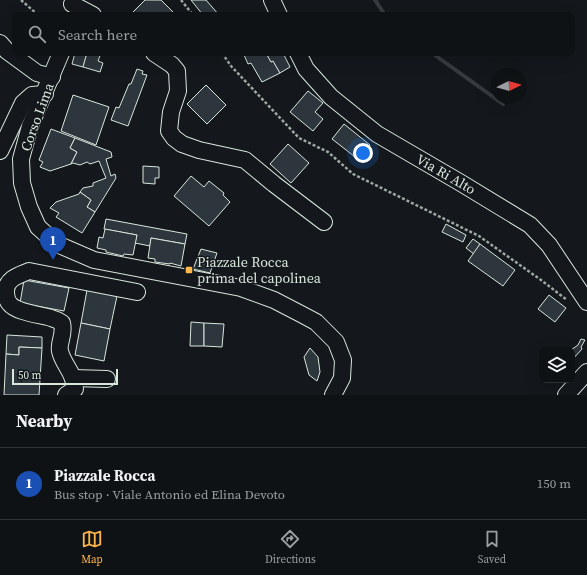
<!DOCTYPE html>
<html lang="en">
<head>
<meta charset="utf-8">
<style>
	body { margin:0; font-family:"Source Serif 4",serif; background:#181b1e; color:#f1f3f6 }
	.controls { position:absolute; right:12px; bottom:12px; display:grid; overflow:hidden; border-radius:8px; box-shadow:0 4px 16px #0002 }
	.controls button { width:36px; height:36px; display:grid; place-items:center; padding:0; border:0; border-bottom:1px solid #2f3234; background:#0f1215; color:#f1f3f6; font:20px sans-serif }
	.compass { position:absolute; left:491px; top:68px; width:36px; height:36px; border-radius:50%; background:#0f1215; box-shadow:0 4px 16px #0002; rotate:85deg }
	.scale { position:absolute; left:12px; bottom:10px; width:106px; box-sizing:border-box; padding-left:4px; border:2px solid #d8e6dc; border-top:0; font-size:11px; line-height:14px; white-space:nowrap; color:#d8e6dc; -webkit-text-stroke:3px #14181c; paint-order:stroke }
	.you { position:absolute; left:363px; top:153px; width:14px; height:14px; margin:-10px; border:3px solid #fff; border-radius:50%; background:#1a73e8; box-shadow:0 0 0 6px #1a73e833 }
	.badge { display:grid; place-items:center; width:26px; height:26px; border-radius:50%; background:#ffb74d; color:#fff; font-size:13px; font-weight:700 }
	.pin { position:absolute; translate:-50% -33px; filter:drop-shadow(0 1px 2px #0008) }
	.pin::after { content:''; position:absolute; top:21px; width:14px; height:12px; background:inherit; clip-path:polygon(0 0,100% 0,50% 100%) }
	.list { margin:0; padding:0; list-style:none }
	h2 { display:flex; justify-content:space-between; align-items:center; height:52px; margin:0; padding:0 16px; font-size:17px }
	h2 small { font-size:13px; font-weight:400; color:#9b9ea0 }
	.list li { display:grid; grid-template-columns:26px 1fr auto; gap:12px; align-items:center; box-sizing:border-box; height:72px; padding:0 16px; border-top:1px solid #2f3234 }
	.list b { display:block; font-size:15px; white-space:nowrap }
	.list p { margin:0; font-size:13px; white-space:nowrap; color:#9b9ea0 }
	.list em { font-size:13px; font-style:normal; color:#9b9ea0 }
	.icon { flex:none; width:22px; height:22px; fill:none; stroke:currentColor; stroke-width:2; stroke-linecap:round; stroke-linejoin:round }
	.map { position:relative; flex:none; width:587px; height:395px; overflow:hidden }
	.search { position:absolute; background:#0f1215; box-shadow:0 4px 16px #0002; left:12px; right:12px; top:12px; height:44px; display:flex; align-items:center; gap:10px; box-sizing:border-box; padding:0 14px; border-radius:8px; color:#9b9ea0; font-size:15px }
	.sheet { height:124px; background:#0f1215 }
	nav { display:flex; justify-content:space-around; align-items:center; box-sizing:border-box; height:56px; border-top:1px solid #2f3234; background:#0f1215; font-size:11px; color:#9b9ea0 }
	nav a { display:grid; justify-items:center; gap:2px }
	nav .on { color:#ffb74d }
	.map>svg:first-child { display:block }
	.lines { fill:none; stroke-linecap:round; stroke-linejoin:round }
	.stream { stroke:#363b3e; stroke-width:4 }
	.building { fill:#2c363c; stroke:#d8e6dc }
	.minor-casing { stroke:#d8e6dc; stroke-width:18 }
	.path { stroke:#9da8a2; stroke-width:2.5; stroke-dasharray:3 2; stroke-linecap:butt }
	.minor { stroke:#14181c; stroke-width:16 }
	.poi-dot { fill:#ffb74d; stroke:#14181c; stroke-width:1.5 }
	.labels { text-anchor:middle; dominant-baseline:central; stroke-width:3; stroke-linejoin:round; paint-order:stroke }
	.street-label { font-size:14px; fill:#d8e6dc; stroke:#14181c }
	.poi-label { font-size:14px; fill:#d8e6dc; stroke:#14181c; text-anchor:start }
</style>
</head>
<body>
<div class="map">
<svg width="587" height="395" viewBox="0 0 587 395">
	<rect width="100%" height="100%" fill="#14181c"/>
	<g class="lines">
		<!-- stream -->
		<g class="stream">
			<path d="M375,0L385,15"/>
			<path d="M432,53L503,104"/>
		</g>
	</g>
	<!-- building -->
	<g class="building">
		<path d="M145,0H161L173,12L170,15H136L133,12Z"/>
		<path d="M191,0H206L219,15H203Z"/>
		<path d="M75,53H87L83,67L72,64Z"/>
		<path d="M87,53H101L98,61L103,63L100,72L83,67Z"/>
		<path d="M248,53H266L271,62L273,61L280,73L262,82L251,63L248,64L244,55Z"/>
		<path d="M266,53H278L279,55L283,53L290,67L280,73L273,61L271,62Z"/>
		<path d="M137,69L143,71L142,74L147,75L128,126L111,120L116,107L119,108L129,84H131Z"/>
		<path d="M206,85L226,105L207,124L187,104Z"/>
		<path d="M308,91L323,103L315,112L323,119L313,131L290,112Z"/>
		<path d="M73,95L109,107L96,145L61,131Z"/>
		<path d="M344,124L370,145L359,160L332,139Z"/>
		<path d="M51,129L75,138L70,148L77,152L71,164L50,171L40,167L43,162L39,160Z"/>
		<path d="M75,138L111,152L112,157L106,159L111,176L115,174L116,178L95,212L87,207L91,200L80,192L83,188L93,186V183L106,178L99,161L90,164L87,162L80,165L73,163L71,164L77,152L70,148Z"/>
		<path d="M288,144L309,163L291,183L270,164Z"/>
		<path d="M143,166L159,167V178H155V184L143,183Z"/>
		<path d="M191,176L204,187L209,181L224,193L223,195L230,202L209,226L174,196Z"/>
		<path d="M80,192L91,200L87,207L95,212L82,233L56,217L59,213L50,208L56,202L79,194Z"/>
		<path d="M106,219L187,234L185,244L151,238L150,246L135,243L137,235L104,229Z"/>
		<path d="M446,224L466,235L463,242L442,232Z"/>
		<path d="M105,229L137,235L133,255L124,254L123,256L106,252V250L97,248L99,237L103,238Z"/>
		<path d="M151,238L185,244L181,266L170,263V264L155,262V259L148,258Z"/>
		<path d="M473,239L480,244L474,254L466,248Z"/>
		<path d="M480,244L515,270L503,286L468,261Z"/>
		<path d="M201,249L217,253L210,273L193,269Z"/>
		<path d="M24,280L69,288L64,311L20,303Z"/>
		<path d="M87,290L117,296L110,329L81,323Z"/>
		<path d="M549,295L566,308L555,322L538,309Z"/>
		<path d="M191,322L204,323V346H190Z"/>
		<path d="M81,323L110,329L104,361L75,355Z"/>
		<path d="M204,323L224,324L222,347L204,346Z"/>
		<path d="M7,335L42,337V348L19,347V355L6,354Z"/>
		<path d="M581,339L585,340L581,347L582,349L572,360L571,350L578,345Z"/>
		<path d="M19,347L42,348L39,395H4L6,354L19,355Z"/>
		<path d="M310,348L318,357L320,372L317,381L309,375L304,357Z"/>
	</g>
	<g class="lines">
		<defs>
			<g id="minor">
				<path d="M272,0L279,15"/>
				<path d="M72,4L93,15"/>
				<path d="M0,43L7,51L37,73L52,77"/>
				<path d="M61,53L30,126L21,159L22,183L29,207L38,227L57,244L94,260L241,288L274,300L301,314L316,322L336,342L343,360L342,378L333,395"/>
				<path d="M154,53L172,65L177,71L178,91L171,112L169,131L174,138L182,144L199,150L245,160L274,184L324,222"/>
				<path d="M298,53L306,69L331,97L377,134L461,183L530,225L549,245L587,302"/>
				<path d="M0,151L23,103L32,95L45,94"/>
				<path d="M73,378L107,379"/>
				<path d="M66,395L75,389C75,373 63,365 60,351C58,343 65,335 62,323C59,321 55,319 51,318C41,315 16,312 10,304C6,300 6,295 6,290C7,278 20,275 29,271L137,292"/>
				<path d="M566,395L587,372"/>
			</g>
		</defs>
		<!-- minor casing -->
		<use href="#minor" class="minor-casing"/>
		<!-- path -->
		<g class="path">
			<path d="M21,0L38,15"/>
			<path d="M181,0L193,15"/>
			<path d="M222,53L231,66L299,138L328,152L353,174L479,236L541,280L567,300"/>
		</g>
		<!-- minor -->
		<use href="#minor" class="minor"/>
	</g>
	<!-- markers -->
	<rect class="poi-dot" x="185" y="266" width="8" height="8" rx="2"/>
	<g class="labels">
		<!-- street labels -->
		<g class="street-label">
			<text transform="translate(37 117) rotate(-70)">Corso Lima</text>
			<text transform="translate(446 174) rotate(30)">Via Ri Alto</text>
		</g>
		<!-- poi labels -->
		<g class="poi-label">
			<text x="197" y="262">Piazzale Rocca<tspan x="197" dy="16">prima del capolinea</tspan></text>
		</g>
	</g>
</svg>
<div class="controls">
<button><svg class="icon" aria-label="layers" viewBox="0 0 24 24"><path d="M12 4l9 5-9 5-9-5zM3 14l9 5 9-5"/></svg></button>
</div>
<svg class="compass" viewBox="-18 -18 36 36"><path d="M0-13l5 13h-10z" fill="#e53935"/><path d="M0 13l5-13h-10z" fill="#9b9ea0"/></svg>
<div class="scale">50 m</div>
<div class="you"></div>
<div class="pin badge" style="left:53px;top:260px;background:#1a4fb4">1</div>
<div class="search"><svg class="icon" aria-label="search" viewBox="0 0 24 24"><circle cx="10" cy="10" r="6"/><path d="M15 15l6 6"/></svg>Search here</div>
</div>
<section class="sheet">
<h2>Nearby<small></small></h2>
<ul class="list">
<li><span class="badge" style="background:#1a4fb4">1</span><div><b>Piazzale Rocca</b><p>Bus stop · Viale Antonio ed Elina Devoto</p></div><em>150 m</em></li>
</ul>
</section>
<nav>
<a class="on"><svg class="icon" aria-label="map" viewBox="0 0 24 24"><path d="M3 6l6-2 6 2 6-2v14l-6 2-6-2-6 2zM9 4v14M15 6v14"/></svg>Map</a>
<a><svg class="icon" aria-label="directions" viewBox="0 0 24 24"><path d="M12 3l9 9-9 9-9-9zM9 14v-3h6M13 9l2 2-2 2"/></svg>Directions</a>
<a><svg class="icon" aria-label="saved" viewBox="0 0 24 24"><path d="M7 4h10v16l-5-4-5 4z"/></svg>Saved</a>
</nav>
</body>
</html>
